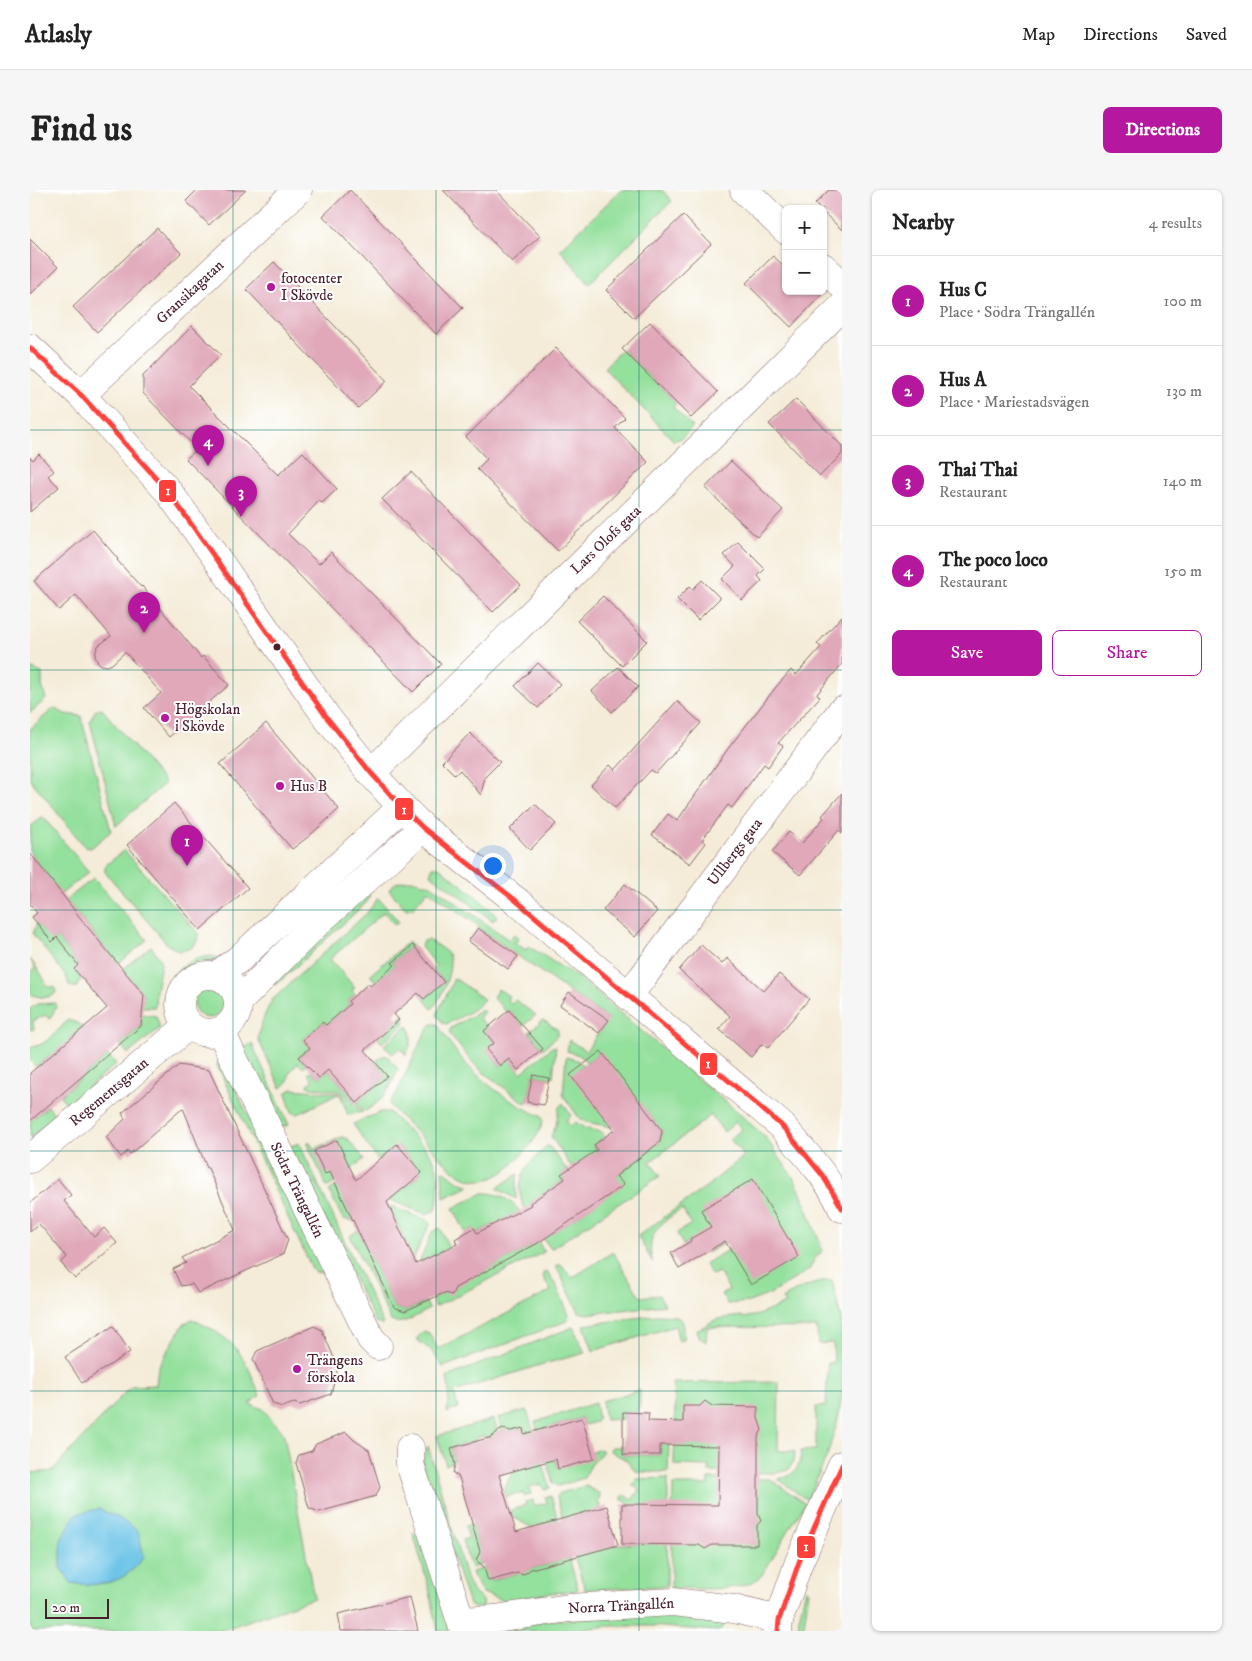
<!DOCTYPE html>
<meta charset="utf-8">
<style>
body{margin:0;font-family:"IM FELL DW Pica",serif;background:#f6f6f6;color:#222}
.controls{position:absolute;right:15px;top:15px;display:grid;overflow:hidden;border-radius:8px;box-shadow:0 1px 4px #0004}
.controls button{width:45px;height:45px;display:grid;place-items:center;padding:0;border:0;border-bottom:1px solid #e0e0e0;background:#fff;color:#222;font:25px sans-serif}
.scale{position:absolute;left:15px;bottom:12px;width:64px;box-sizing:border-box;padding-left:5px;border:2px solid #4a1f2b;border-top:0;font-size:14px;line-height:18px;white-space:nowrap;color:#4a1f2b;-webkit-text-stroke:4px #fff;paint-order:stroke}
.you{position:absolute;left:462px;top:675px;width:18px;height:18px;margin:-12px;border:4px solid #fff;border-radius:50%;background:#1a73e8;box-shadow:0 0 0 8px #1a73e833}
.badge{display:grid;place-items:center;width:32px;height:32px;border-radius:50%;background:#b5179e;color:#fff;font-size:16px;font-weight:700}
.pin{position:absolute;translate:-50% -41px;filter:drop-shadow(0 1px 2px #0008)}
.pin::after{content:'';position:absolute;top:26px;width:18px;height:15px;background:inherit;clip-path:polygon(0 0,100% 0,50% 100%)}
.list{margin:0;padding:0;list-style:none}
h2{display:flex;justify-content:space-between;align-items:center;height:65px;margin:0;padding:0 20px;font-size:21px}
h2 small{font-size:16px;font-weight:400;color:#767676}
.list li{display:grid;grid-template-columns:32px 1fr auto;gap:15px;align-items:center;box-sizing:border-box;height:90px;padding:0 20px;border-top:1px solid #e0e0e0}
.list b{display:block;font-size:19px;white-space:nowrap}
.list p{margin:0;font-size:16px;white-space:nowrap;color:#767676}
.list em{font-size:16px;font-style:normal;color:#767676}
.actions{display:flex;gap:10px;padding:15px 20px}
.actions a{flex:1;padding:11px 0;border:1px solid #b5179e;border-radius:8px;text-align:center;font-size:18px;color:#b5179e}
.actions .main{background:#b5179e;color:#fff}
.map{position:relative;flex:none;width:812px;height:1441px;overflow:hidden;border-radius:8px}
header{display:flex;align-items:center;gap:30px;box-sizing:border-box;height:70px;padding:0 25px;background:#fff;border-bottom:1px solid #e0e0e0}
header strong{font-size:24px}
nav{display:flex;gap:28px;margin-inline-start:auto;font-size:18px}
.intro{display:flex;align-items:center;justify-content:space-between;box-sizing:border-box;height:120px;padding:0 30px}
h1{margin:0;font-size:35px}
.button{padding:12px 22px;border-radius:8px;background:#b5179e;color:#fff;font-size:18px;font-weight:700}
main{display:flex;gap:30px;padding:0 30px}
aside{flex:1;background:#fff;border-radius:8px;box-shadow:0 1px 4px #0004}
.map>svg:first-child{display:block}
.green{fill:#94e09d;stroke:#6f8064}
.water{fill:#69c3e7;stroke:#5a7189}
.building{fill:#e0a8b9}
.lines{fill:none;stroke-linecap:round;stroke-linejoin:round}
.minor-casing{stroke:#866768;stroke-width:29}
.minor{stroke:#fff;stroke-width:28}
.bus-1-casing{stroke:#fff;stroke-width:9}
.bus-1{stroke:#ff403a;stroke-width:5}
.grid{fill:none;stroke:#0f766e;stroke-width:1;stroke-opacity:0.55}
.poi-dot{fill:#b5179e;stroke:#fff;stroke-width:2}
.bus-dot{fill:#4a1f2b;stroke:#fff;stroke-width:2}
.labels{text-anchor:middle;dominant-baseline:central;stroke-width:4;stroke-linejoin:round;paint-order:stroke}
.poi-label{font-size:15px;fill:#4a1f2b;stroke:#fff;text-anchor:start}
.street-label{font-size:15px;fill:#4a1f2b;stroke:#fff}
.line-badge{stroke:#fff;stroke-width:2}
.badge-label{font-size:14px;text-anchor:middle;font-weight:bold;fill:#fff}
</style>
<header>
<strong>Atlasly</strong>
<nav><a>Map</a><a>Directions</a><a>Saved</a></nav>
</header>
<div class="intro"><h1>Find us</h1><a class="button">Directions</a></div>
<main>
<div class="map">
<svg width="812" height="1441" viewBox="0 0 812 1441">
<rect width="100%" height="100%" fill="#fff"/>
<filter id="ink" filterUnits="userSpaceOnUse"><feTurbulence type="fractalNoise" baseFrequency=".02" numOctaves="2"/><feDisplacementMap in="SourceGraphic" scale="10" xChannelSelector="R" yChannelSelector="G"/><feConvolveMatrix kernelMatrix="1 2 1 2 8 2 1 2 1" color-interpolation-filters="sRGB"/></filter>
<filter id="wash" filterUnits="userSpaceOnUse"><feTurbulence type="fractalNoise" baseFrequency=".0096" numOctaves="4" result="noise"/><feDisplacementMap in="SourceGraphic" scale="20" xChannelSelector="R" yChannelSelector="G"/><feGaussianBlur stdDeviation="1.12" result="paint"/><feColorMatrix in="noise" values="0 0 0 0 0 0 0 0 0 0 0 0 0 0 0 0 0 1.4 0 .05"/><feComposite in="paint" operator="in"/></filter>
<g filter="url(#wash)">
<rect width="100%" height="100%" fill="#f4ecd8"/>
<g class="green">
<polygon points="591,0 632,0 642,11 559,94 530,59"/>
<polygon points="592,159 646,213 643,217 663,237 652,248 644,251 574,178"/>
<polygon points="0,478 12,483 12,496 16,509 0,523"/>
<polygon points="24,518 35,524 51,526 81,641 61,658 55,657 0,589 0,539"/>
<polygon points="71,518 135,593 86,636 60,531 65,521"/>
<polygon points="13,627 59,682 31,704 0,663 0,637"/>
<path d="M94 660 168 743C169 755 160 760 149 761L138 755 75 682V676Z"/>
<polygon points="403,677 409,677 448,708 467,726 463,731 400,684"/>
<polygon points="64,688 117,750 88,774 36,710"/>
<path d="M382 690 401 695 479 750 484 744 489 748 485 753 496 760 498 756 549 788 705 920 735 947 765 990 774 1010 793 1061 786 1067 779 1080 740 1104 719 1112 697 1114 691 1104 699 1100 689 1082 682 1085 674 1074 700 1059 696 1052 677 1063 667 1047 653 1055 647 1043 661 1034 652 1019C631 1032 614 1045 623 1073L608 1046 680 994 714 966 700 949 712 939 706 932 694 942 681 925 620 972 630 986 521 1059C511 1045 495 1025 491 1009 488 1000 491 986 496 979 501 970 511 964 517 956H519L537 980 532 984 535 989 500 1013 521 1044 593 995 586 986 630 952 632 941 570 862 557 872 549 865 537 861 539 850 556 861 578 829 448 738 449 736 398 700 383 718 376 719 359 700C363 691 373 691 382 690Z"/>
<polygon points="334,702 340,704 337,712 248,793 239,797"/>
<path d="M348 708 369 732 365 735 354 722 300 769 325 798 322 800 325 804 318 811 320 814 296 835 293 832 273 850 280 858 269 867 276 875 273 878 268 873 259 883C259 891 257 894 251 898L228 849 230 838 236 822 242 810 337 723Z"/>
<polygon points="7,733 22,751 27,747 48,775 52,787 46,798 39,795 37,788 3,744"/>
<path d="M399 750C404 754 414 759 418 764 425 777 411 810 402 819L394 809 414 791 403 779 406 776 391 757 393 751Z"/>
<polygon points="378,752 382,755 362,772 365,775 346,792 340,785"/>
<polygon points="121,756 129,768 131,774 126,800 125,817 112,817 114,805 93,779"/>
<path d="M181 766 194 769C185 772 176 771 167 773 151 778 140 792 138 808 137 816 139 823 137 831 124 799 147 769 181 766Z"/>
<path d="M0 769 10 782 18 797H25L26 803C18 810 8 807 0 804V784L5 778Z"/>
<path d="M424 788 454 809C445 821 430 827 416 834L413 833 407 825C411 812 420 801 424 788Z"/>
<circle cx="179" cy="813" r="15"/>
<polygon points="468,799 479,806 477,810 482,814 485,810 506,825 493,836 479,820 476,822 463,807"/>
<polygon points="26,813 26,817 20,829 15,825 3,831 4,839 0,840 0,819 7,814"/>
<polygon points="452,820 454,822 449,828 458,838 464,853 457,860 470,876 479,869 491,883 522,857 526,857 523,887 519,888 503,885 497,912 495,913 453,882 442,872 419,843 421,838"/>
<polygon points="111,824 126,826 130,838 98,864 90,854 111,836"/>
<polygon points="374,825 374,834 352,853 348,848"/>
<polygon points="38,830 47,833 53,837 39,849 43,855 25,869 21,865 6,877 0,871 0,858 12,854 22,847"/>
<polygon points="513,830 528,840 527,846 513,859 499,842"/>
<path d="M402 834H407C417 849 427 865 440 878 459 897 485 916 511 926L513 930C510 946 497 959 486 971 445 1012 421 980 392 948 382 937 369 927 360 915V912L366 904 395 843Z"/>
<path d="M376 837H379C383 849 381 854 376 865L374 862 375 861H372L370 858 362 864 354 855Z"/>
<polygon points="222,854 259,935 252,937 212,859"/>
<polygon points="78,865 86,874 38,915 30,906"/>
<path d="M352 866H357L368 879C361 898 353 911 335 921L310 901 279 897 278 894 283 891 278 883 281 881 289 888 298 880 327 913 357 886 345 872Z"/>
<polygon points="536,867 547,870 553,875 547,880 582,937 556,932 549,928 533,905"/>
<polygon points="190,869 296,1080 288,1083 283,1081 187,875"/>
<polygon points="262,899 309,903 333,922 318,925 311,906 308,904 268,924 263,923 260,917 256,903"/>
<polygon points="533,913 541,926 536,930 540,936 546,932 554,938 572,942 574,947 564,955 570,965 541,977 521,946 526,935 529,917"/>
<polygon points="18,916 26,926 0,948 0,931"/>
<path d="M351 922H359C372 936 392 952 402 967 411 980 409 1006 406 1020L396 1024 360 1010 392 983 368 955 348 970 323 934Z"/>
<polygon points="312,947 318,949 334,969 303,994 297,997 277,953 279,951 284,959"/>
<polygon points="269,953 353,1134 352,1135 346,1133 258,957"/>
<polygon points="415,981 429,992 440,996 414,1008 412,982"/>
<polygon points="488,984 486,994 486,1009 467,998"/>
<polygon points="312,992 324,1031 313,1029 299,1001"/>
<path d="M453 1003C487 1002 500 1037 514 1062L405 1117 402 1109 502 1056 484 1024 447 1043 444 1038 436 1043 423 1018Z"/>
<polygon points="359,1016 397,1030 400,1034 383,1069"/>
<polygon points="410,1038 419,1058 389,1073 402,1042"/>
<path d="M328 1040 364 1117 375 1121 396 1112 399 1119C389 1124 372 1137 361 1131L320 1046Z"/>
<polygon points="583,1062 610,1107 629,1105 635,1115 557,1124 549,1122 526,1076 531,1074 542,1088"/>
<polygon points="517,1081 526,1095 539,1125 537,1131 413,1177 401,1160 386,1149 394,1141 399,1143 408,1159 521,1101 513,1087 513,1083"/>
<path d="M802 1090 812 1133V1204L808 1229 797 1266 777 1310 748 1289C765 1285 770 1279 771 1261L786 1260V1217L796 1216 798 1173H804L803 1153 788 1154 787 1138 677 1137 676 1152 670 1148 667 1140 687 1129 712 1126 713 1128 728 1125 755 1114 752 1109C767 1098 783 1093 802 1090Z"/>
<path d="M626 1125C648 1126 654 1123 653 1149L649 1151 645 1136 563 1161 554 1135Z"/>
<path d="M162 1129C205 1149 214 1163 230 1206L219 1214 233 1219 254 1245 284 1408 189 1441H0V1283L22 1281 101 1196 126 1195 128 1177 153 1135Z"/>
<polygon points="543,1137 555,1163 510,1175 424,1202 428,1218 417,1223 419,1199 417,1187"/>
<polygon points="749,1192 748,1261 765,1261 764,1271 758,1280 746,1283 679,1282 679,1276 644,1275 645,1211 642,1193"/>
<polygon points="610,1200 610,1217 607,1218 607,1223 593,1229 575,1230 572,1211"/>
<polygon points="565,1213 568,1229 566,1232 554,1235 552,1228 517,1238 528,1279 562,1262 570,1259 573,1261 561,1275 554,1288 528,1296 523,1293 505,1232"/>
<path d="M497 1220 520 1298 514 1300 511 1294 499 1297 501 1304 494 1306 493 1303 489 1305 488 1303 475 1307C474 1298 478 1286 487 1280 491 1278 498 1277 503 1275L493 1238 474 1243 472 1241 468 1228Z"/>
<polygon points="464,1229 468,1243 467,1245 458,1248 454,1246 446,1248 444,1252 421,1258 424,1270 416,1275 407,1246"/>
<polygon points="630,1249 639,1250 638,1282 607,1282 596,1270 580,1261 581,1257 593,1257 593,1265 630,1265"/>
<polygon points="398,1256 436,1388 442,1401 451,1409 454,1417 445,1418 439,1415 392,1273"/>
<polygon points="638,1288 637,1396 555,1400 540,1352 553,1364 591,1354 629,1354 599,1315 596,1311 592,1310 592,1307 594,1305 602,1310 609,1300 602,1294 607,1289"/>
<path d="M678 1289H740L775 1313 732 1385C715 1404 665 1398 641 1398L643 1295H678Z"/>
<polygon points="556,1296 570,1304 568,1314 571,1315 570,1318 538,1347 527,1307 530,1303"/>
<polygon points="521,1306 529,1335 502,1338 485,1328 483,1328 480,1320 492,1317 492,1316 496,1315 495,1312 503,1310 504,1316 517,1313 515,1307"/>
<polygon points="442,1334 454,1374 441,1378 432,1350 439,1348 435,1336"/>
<polygon points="531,1339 548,1399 545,1401 519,1403 475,1411 453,1403 445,1390 442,1382 455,1378 459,1391 530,1371"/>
<polygon points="383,1343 391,1346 414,1416 419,1441 408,1441 400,1402"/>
<polygon points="776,1398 779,1401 773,1441 768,1441 769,1428"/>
<polygon points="626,1423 668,1427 695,1433 691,1440 687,1441 621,1436 577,1436 535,1441 473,1441 513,1431"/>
</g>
<path class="water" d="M69 1319 91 1329 108 1341 114 1367C94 1394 72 1397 41 1393L31 1377V1350L46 1324Z"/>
<g id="blocks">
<g class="building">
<polygon points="167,0 216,0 179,35 156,11"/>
<polygon points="320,0 433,118 406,144 293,26"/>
<polygon points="413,0 466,0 510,46 482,72"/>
<polygon points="799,0 812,0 812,40 793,22 793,19 790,19 785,14"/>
<polygon points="653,25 681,54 604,128 576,100"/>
<polygon points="127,38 151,63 67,142 43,117"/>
<polygon points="0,49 28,77 0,105"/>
<polygon points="743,66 756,78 756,101 795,101 761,137 716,93"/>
<polygon points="244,72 357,191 328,218 216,99"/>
<polygon points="620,132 688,202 661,228 592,159"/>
<polygon points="162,136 191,165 159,196 248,285 273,262 307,299 292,313 289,311 258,344 289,374 301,362 411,474 383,502 156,269 167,259 113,203 113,186"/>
<polygon points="526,158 595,228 585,238 618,272 528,361 447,279 457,269 436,247"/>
<polygon points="766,209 812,256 812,264 790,286 739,234"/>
<polygon points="9,264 24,281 18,286 29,297 0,322 0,267 3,270"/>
<polygon points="701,271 753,320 727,347 675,298"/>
<polygon points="381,282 491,395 463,422 352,309"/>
<polygon points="63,340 88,369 87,370 111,397 112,396 171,468 173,466 199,495 139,547 114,518 131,503 95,462 82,474 77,476 71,475 67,471 65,466 66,461 68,456 81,446 46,405 29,420 4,391"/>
<polygon points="708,352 735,379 728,386 732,391 712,410 692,389 705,376 694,365"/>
<polygon points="672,390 690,408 668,430 647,409 660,396 663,399"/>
<polygon points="573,406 617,451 592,476 547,431"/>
<polygon points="812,426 812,474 787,504 790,507 748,553 753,556 738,577 734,574 702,618 698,615 672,650 676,653 660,674 622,645 638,624 647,631 697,560 746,497 761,480 766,485 791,457 787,454"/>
<polygon points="508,473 530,494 508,518 485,496"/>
<polygon points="588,477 608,497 582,522 562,501"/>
<polygon points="647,511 671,533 626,583 621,580 585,618 561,595 580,575 585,580"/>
<polygon points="236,533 309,619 278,647 262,659 190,574"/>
<polygon points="440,543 470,572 455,587 451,605 430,580 425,585 412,572"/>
<polygon points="812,603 812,643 809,640 770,685 742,662 759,642 772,653 794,628 792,626"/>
<polygon points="144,613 218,698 170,740 97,655"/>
<polygon points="505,614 526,634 500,660 480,639"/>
<polygon points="0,663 55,734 114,805 111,836 0,931 0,883 77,818 44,779 48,775 27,747 22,752 2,727 7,723 0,714"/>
<polygon points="595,694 627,721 605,747 573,720"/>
<polygon points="448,738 488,766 478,779 438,751"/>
<polygon points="383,755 414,792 394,809 388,803 364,824 369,830 335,860 357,886 327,913 298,880 289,888 276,875 269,867 280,858 273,850 293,832 296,835 320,814 318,811 338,794 340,796 365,775 362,773"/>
<polygon points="671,755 692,774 697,768 734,801 749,784 779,809 738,858 732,854 721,867 689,839 700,826 649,780"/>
<polygon points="539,802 579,830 569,843 530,815"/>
<polygon points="479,820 513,859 488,880 479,869 470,876 456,859 464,853 454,841"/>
<polygon points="571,861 632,941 630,952 586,986 594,995 508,1053 425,1098 422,1105 414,1103 375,1121 364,1117 300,982 295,984 284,961 307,950 326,990 367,954 392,983 357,1012 386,1074 427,1054 425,1049 444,1038 447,1043 501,1015 500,1013 535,989 531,984 567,960 564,955 584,940 540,885"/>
<polygon points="149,875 179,880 258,1050 253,1064 168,1103 162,1094 151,1096 143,1079 156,1073 152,1068 205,1040 178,978 177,978 153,918 100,964 98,961 91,967 76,947 95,929 92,923"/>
<polygon points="503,885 519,888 514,915 497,912"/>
<polygon points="28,989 41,1005 34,1011 64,1047 74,1038 87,1053 45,1089 31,1073 37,1067 9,1034 0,1042 0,1013"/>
<polygon points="723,989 769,1067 721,1095 695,1051 649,1079 641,1063 661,1051 660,1049 681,1037 671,1020"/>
<polygon points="83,1136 100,1162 52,1193 35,1167"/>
<polygon points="284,1136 292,1140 308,1177 301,1204 270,1215 264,1213 252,1217 243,1214 223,1169 227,1161"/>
<polygon points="675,1211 682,1216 728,1217 728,1228 732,1240 728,1247 728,1324 731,1331 727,1335 727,1355 682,1355 675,1359 669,1355 592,1354 592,1314 688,1315 689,1256 630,1255 630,1265 593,1265 593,1222 619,1223 618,1231 653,1232 653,1216 670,1216"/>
<polygon points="552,1228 564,1269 528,1279 526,1269 469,1285 486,1342 577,1316 588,1355 501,1379 493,1385 488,1383 458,1391 454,1377 446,1370 450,1362 429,1287 423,1283 425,1275 421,1258 462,1247 467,1242 473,1239 481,1241 493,1238 494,1244"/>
<polygon points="316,1242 324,1250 339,1260 350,1297 346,1306 289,1322 279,1318 266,1273 269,1265 282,1261 286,1254"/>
<polygon points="380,1407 388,1441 311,1441 308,1424"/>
</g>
</g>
</g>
<g filter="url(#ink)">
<use href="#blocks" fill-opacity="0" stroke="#866768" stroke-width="1"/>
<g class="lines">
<g class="minor-casing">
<g id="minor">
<polyline points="714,0 756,40"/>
<polyline points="793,77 812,95"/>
<path d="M0 158 51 205 138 301 192 376 298 529 341 583 372 617 393 638 489 713 752 936C772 960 800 989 812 1018"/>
<polyline points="51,205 268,0"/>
<polyline points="341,583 812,117"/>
<circle cx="179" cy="814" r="29"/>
<polyline points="187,785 209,769 372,617"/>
<polyline points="598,805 612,788 812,520"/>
<polyline points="209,811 287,733 393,638"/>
<polyline points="191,841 200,861 341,1149 348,1156"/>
<polyline points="0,969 159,835"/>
<polyline points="380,1258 380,1274 434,1441"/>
<polyline points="432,1431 465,1429 539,1418 643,1412 704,1419 749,1430"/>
<polyline points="748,1441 749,1430 769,1372 812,1275"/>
</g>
</g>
<use href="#minor" class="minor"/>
<g class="bus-1-casing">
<g id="bus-1">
<polyline points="0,158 51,205 138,301 298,529 341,583 372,617 393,638 489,713 752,936 793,986 812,1018"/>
<polyline points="748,1441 749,1430 769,1372 812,1275"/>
</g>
</g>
<use href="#bus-1" class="bus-1"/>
</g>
</g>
<path class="grid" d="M203 0V1441M406 0V1441M609 0V1441M0 240H812M0 480H812M0 720H812M0 961H812M0 1201H812"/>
<g class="poi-dot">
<circle cx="241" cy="97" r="5"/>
<circle cx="135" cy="528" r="5"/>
<circle cx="250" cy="596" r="5"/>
<circle cx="267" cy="1179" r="5"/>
</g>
<circle class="bus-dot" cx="247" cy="457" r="4.5"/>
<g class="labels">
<g class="poi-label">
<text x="251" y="88">fotocenter<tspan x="251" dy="17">I Skövde</tspan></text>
<text x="145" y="519">Högskolan<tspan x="145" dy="17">i Skövde</tspan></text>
<text x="260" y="596">Hus B</text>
<text x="277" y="1170">Trängens<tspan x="277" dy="17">förskola</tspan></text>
</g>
<g class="street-label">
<text transform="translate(160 102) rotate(-43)">Gransikagatan</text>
<text transform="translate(576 350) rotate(-44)">Lars Olofs gata</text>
<text transform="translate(705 662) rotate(-53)">Ullbergs gata</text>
<text transform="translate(79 902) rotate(-40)">Regementsgatan</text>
<text transform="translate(267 1000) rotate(64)">Södra Trängallén</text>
<text transform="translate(591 1416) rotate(-3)">Norra Trängallén</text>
</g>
</g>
<g class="line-badge">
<rect x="128" y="289" width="19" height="24" rx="5" fill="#ff403a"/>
<rect x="364" y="607" width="20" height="24" rx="5" fill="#ff403a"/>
<rect x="669" y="862" width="19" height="24" rx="5" fill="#ff403a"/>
<rect x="766" y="1345" width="20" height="24" rx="5" fill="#ff403a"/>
</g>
<g class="badge-label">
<text x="138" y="305">1</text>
<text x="374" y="624">1</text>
<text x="678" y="878">1</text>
<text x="776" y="1361">1</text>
</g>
</svg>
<div class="controls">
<button>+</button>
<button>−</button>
</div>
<div class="scale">20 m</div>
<div class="you"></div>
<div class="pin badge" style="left:157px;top:676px">1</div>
<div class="pin badge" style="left:114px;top:443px">2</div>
<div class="pin badge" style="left:211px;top:327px">3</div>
<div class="pin badge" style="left:178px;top:276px">4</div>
</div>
<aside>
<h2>Nearby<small>4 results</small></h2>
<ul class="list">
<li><span class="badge">1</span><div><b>Hus C</b><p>Place · Södra Trängallén</p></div><em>100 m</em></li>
<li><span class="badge">2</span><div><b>Hus A</b><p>Place · Mariestadsvägen</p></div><em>130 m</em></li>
<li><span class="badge">3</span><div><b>Thai Thai</b><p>Restaurant</p></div><em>140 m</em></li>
<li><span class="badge">4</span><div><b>The poco loco</b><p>Restaurant</p></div><em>150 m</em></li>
</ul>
<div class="actions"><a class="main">Save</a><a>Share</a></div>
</aside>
</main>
